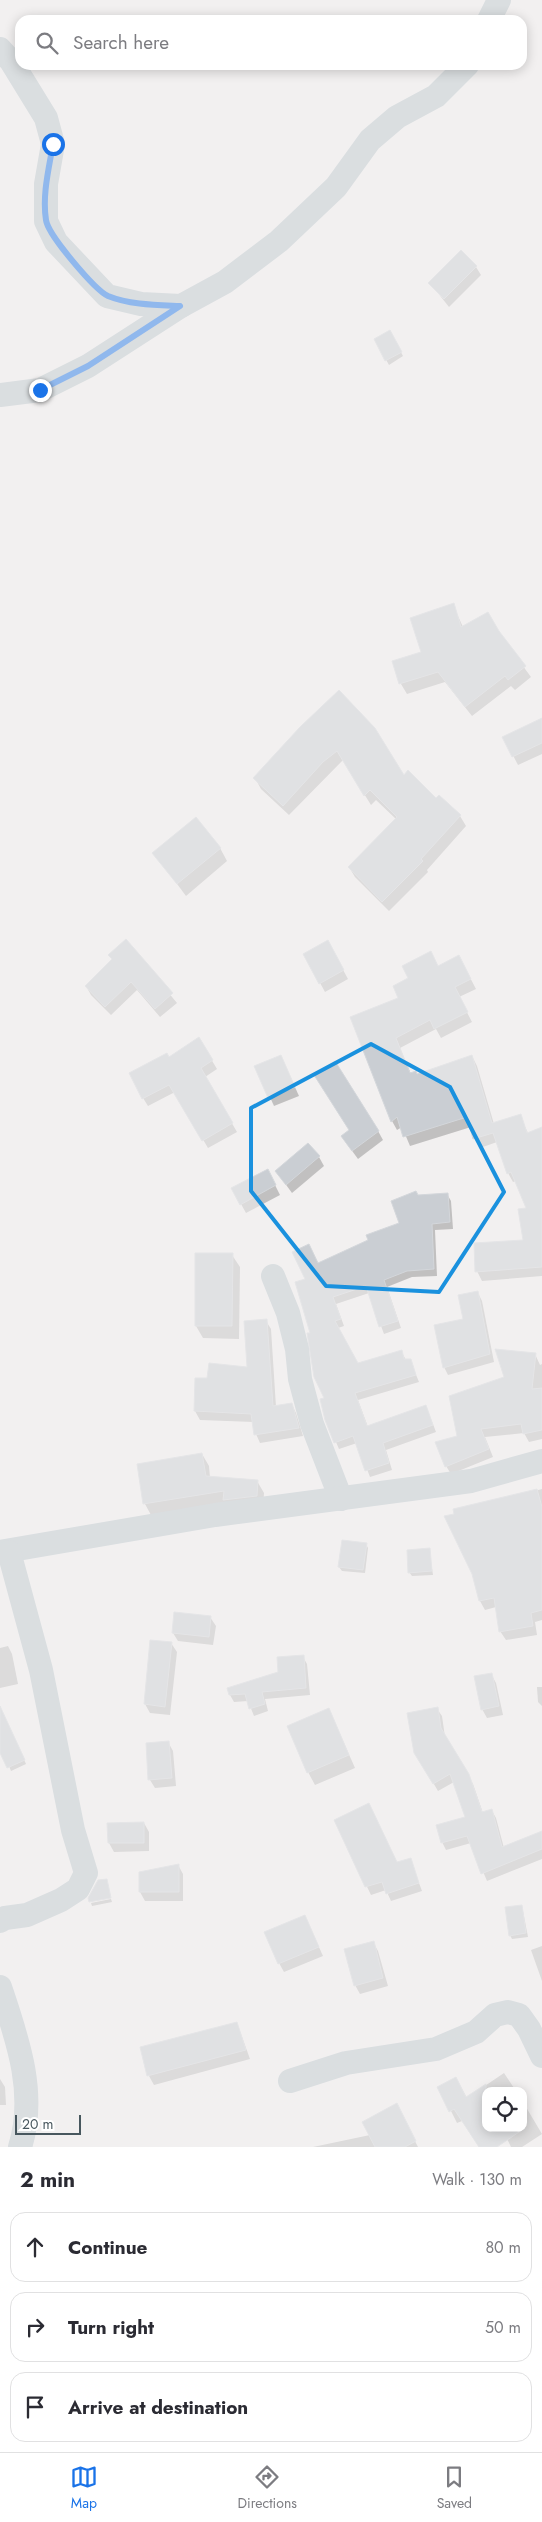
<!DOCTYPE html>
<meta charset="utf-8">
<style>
body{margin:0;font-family:Jost,sans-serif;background:#f7f7f7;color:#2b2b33}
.controls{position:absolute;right:15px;bottom:15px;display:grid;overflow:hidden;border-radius:10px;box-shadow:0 2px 12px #0003}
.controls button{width:45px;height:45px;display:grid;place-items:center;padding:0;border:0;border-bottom:1px solid #e1e1e2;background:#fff;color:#2b2b33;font:25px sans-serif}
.scale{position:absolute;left:15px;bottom:12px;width:66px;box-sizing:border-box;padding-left:5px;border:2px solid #48575e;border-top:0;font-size:14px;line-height:18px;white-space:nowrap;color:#48575e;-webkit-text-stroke:4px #fff;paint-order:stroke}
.stop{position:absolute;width:15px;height:15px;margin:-11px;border:4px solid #1a73e8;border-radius:50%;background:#fff}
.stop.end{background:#1a73e8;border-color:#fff;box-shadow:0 1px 5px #0008}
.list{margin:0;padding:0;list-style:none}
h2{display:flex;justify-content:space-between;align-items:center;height:65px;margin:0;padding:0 20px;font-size:21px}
h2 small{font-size:16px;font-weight:400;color:#7c7c81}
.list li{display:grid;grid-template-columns:32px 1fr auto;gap:15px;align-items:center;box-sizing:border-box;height:70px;margin:0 10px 10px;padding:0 10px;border:1px solid #e1e1e2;border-radius:15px}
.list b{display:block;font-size:19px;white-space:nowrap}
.list em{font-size:16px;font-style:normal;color:#7c7c81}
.icon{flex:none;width:28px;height:28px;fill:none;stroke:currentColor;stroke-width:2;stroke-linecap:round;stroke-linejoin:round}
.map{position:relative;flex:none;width:542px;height:2147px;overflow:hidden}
.search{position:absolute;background:#fff;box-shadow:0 2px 12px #0003;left:15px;right:15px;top:15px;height:55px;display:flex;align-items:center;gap:12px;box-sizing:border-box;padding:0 18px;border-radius:15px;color:#7c7c81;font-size:19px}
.sheet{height:305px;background:#fff}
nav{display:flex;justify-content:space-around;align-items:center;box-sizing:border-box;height:70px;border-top:1px solid #e1e1e2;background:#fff;font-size:14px;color:#7c7c81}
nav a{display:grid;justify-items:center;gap:2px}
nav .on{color:#1a73e8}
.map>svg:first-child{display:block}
.shadow{fill:#0003}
.building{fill:#caced3;stroke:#d4d7db}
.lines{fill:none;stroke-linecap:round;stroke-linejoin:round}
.minor{stroke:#bcc7cd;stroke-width:24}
.route{stroke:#1a73e8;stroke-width:6}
.marked{fill:none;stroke:#1a91de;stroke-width:4;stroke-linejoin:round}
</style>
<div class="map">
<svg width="542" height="2147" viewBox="0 0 542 2147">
<rect width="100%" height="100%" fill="#f2f0f0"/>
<g class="shadow">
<polygon points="476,267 481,275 449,307 430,283"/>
<polygon points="390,332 403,356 389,365 375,340"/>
<polygon points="453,605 463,627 498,632 531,677 515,690 511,686 472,716 445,682 407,694 401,684 394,662 423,653"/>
<polygon points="542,720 542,754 518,765 504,738"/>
<polygon points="301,727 404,777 460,816 466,826 427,870 428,872 389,911 355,877 349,867 397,820 376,800 371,805 343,760 289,815 261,789 255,778"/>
<polygon points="220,848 227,861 186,896 154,853"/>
<polygon points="126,941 177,1003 160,1017 137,990 111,1015 91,995 86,986 112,960 109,955"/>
<polygon points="328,942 348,979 325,992 305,955"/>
<polygon points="464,966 476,989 459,997 472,1022 441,1038 436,1029 400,1048 411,1074 417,1075 472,1056 477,1066 494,1124 520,1116 528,1133 542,1128 542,1276 482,1281 477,1271 524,1241 528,1209 516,1181 513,1182 508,1173 497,1142 480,1148 471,1127 410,1146 402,1127 397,1130 392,1121 352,1018 400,998 438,967"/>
<polygon points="199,1039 217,1069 205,1077 237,1132 208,1148 175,1092 148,1106 143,1098 169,1059"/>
<polygon points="281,1056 299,1096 274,1106 256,1066"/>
<polygon points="350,1131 378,1131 383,1140 358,1159 342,1137"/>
<polygon points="319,1157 324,1166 292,1193 276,1171"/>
<polygon points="272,1179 280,1195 246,1213 241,1204"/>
<polygon points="447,1194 451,1201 453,1229 435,1230 437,1276 412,1277 387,1287 401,1328 384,1334 369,1293 336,1304 344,1326 338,1328 357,1364 401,1351 406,1360 410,1360 419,1382 358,1400 368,1427 426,1406 436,1432 386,1450 392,1470 370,1477 357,1443 339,1449 326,1419 326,1399 311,1334 307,1280 318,1264 370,1241 401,1223 418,1197"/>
<polygon points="232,1255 240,1267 239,1339 203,1338 196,1326"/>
<polygon points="478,1293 482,1301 494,1362 448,1375 444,1367"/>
<polygon points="266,1321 271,1329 276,1407 292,1405 296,1413 303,1436 260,1443 256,1434 254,1422 200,1420 195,1411 196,1379 209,1379 248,1368"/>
<polygon points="535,1354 540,1365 542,1364 542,1439 529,1442 524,1433 485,1437 493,1457 451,1474 446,1466 458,1437 505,1377"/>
<polygon points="202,1454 209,1466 210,1478 257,1481 264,1493 263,1507 151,1515 145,1504"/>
<polygon points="542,1489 542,1620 535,1622 537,1635 506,1640 500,1631 496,1607 485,1610 480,1601 474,1573 484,1505"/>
<polygon points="366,1544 368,1548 365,1573 342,1571 339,1567"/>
<polygon points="429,1549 433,1575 412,1576 409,1572"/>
<polygon points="210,1617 216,1626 213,1645 178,1641 173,1633"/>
<polygon points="171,1643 177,1652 170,1715 150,1713 145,1704"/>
<polygon points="8,1646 12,1654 18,1684 0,1688 0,1648"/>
<polygon points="303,1657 307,1664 310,1695 265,1699 268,1711 254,1716 248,1701 234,1702 230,1695 279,1673"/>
<polygon points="491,1674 496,1683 503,1715 487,1718 482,1709"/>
<polygon points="537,1687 542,1687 542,1706 538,1702"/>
<polygon points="329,1709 355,1768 315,1785 308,1772"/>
<polygon points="437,1709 442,1716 445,1737 473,1784 483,1813 492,1811 496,1818 504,1848 542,1832 542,1859 487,1881 471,1843 446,1850 442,1842 466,1818 454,1782 438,1791 415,1752"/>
<polygon points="0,1734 13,1735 26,1764 11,1771 0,1743"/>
<polygon points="168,1742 173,1751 176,1786 155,1788 150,1780"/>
<polygon points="335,1821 397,1863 410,1859 422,1891 391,1901 386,1890 371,1895"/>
<polygon points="144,1823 149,1832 149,1851 114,1852 109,1843 109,1824"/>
<polygon points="178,1865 183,1874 183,1901 145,1901 140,1892"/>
<polygon points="111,1899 112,1902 92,1906 91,1903"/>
<polygon points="522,1906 528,1937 512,1939 510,1935"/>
<polygon points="305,1916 323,1956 284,1972 279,1963"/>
<polygon points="373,1942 378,1951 388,1986 360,1994 355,1985"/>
<polygon points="542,1946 542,1981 531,1950"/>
<polygon points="237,2023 250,2059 154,2085 149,2076 142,2048"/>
<polygon points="504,2073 516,2091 486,2091 486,2128 495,2147 479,2147 462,2121 457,2123 439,2087 456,2078 467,2098"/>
<polygon points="0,2079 5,2087 6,2105 0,2105"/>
<polygon points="523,2102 542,2134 522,2147 511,2147 502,2128 523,2128"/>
<polygon points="401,2114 418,2147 313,2147 370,2135"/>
</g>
<g class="building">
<polygon points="461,250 477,266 444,299 428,283"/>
<polygon points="390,330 402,352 385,361 374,339"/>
<polygon points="454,603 461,627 488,612 499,631 526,666 508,680 505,676 465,707 438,672 399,684 392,661 421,652 410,618"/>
<polygon points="339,690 375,728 404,775 408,770 436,798 439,795 461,815 421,859 423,861 382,902 348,867 397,817 370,790 364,796 337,751 323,762 283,806 253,778 300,727"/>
<polygon points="542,718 542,743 512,757 502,737"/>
<polygon points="196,817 221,848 177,884 152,853"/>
<polygon points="126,939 173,993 155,1009 131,982 105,1007 85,986 112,959 108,955"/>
<polygon points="328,940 344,970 319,984 303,954"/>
<polygon points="431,951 438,966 459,955 471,979 455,987 468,1012 434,1029 430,1020 396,1038 410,1073 416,1071 417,1074 472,1055 492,1123 521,1114 527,1133 542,1127 542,1267 475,1272 474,1243 523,1240 518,1209 526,1208 511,1172 507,1174 493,1133 473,1139 467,1117 403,1137 397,1117 391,1122 350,1017 398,998 393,986 408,978 402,966"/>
<polygon points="199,1037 213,1060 201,1068 233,1123 202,1141 169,1085 142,1099 129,1073 167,1053 169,1057"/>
<polygon points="281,1055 295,1087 268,1098 254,1066"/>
<polygon points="335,1061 379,1131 352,1151 341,1136 349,1130 314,1075"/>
<polygon points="308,1143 320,1156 286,1185 275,1171"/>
<polygon points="268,1169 276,1185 240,1205 231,1188"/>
<polygon points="416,1191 418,1195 448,1193 450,1222 432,1224 434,1269 407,1271 384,1280 398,1321 379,1327 366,1286 333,1297 341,1319 335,1321 358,1363 402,1350 404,1359 411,1359 416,1375 355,1393 367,1426 426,1405 433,1425 383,1443 389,1463 365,1471 353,1436 334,1443 325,1420 320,1399 324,1398 314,1377 307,1333 310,1333 295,1282 305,1279 292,1252 309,1244 318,1263 368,1240 366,1235 399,1223 391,1201"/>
<polygon points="195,1253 233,1253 232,1326 195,1326"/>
<polygon points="478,1291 490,1354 443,1368 434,1325 463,1319 458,1295"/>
<polygon points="267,1319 273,1406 292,1403 299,1428 254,1435 251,1414 194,1411 195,1378 207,1378 209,1363 247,1367 244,1321"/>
<polygon points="495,1349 536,1353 532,1389 542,1388 542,1430 523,1434 521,1424 481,1429 489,1449 445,1467 435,1442 457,1436 449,1396 504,1377"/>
<polygon points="202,1453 206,1476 258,1480 257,1496 223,1500 224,1491 143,1504 137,1464"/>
<polygon points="537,1489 542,1507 542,1610 531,1613 533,1626 499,1632 494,1598 479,1601 472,1574 444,1516 454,1514 453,1509"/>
<polygon points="342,1540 367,1543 363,1570 338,1567"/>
<polygon points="430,1548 432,1571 408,1573 407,1550"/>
<polygon points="174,1612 211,1616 209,1637 172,1633"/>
<polygon points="150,1640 172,1642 165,1707 144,1704"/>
<polygon points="304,1655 306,1688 262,1692 265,1704 249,1709 245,1694 229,1695 227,1688 278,1672 277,1657"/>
<polygon points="492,1673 499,1706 481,1710 474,1676"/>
<polygon points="0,1706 25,1760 7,1768 0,1753"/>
<polygon points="438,1707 441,1728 469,1774 482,1812 492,1809 502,1847 542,1831 542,1849 481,1874 467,1836 441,1843 436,1825 465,1817 450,1774 433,1784 414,1753 407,1713"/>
<polygon points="329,1708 349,1755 307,1773 287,1726"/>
<polygon points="169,1741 172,1778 148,1780 146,1743"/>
<polygon points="369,1803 397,1862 411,1858 419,1883 386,1894 382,1882 365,1887 334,1820"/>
<polygon points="144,1822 144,1843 108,1843 107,1823"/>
<polygon points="179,1864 179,1892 139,1892 139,1872"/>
<polygon points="107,1879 111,1898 89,1902 88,1898 98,1880"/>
<polygon points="522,1905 526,1933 509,1936 505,1907"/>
<polygon points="305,1915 319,1947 278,1964 264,1932"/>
<polygon points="374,1941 383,1978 354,1986 344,1949"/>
<polygon points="237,2022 246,2050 147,2076 140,2047"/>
<polygon points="456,2077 466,2097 486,2084 486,2128 525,2128 497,2147 479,2147 454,2109 449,2112 437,2087"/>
<polygon points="397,2103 416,2141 405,2147 375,2147 362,2122"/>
</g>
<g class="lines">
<g class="minor">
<polyline points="489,20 499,0"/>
<polyline points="0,49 11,61 46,118 53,144 46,184 46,221 56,242 107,296 141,304 181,306"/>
<polyline points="0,395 40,390 88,366 181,306 225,282 279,241 336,187 370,140 397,117 436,96 467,65"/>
<polyline points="273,1276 288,1313 297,1349 300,1379 312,1424 341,1499"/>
<polyline points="0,1552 215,1515 471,1481 542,1461"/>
<polyline points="0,1921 5,1918 27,1915 61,1900 78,1889 86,1873 73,1830 41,1670 9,1552"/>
<path d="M0 1987C17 2038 37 2093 20 2147"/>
<polyline points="290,2081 346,2063 436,2049 476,2032 495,2015 508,2012 519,2015 529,2029 542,2056"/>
</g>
</g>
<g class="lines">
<path class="route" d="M40 390 88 366 180 306C157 305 130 305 108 296 95 290 48 235 46 220 42 195 49 168 53 144"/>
</g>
<path d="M0 0H542V2147H0ZM371 1044 450 1087 504 1192 439 1292 326 1286 251 1191V1108Z" fill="#f2f0f0" fill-opacity=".55" fill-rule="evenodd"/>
<path class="marked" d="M371 1044 450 1087 504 1192 439 1292 326 1286 251 1191V1108Z"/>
</svg>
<div class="controls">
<button><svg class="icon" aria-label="locate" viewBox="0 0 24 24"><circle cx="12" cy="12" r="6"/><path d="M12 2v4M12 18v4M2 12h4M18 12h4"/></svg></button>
</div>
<div class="scale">20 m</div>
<div class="stop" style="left:53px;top:144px"></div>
<div class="stop end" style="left:40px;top:390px"></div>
<div class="search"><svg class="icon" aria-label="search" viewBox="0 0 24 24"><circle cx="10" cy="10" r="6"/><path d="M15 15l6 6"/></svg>Search here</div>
</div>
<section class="sheet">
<h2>2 min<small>Walk · 130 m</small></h2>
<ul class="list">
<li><svg class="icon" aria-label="ahead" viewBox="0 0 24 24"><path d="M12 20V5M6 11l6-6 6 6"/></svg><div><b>Continue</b></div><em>80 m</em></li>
<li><svg class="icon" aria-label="right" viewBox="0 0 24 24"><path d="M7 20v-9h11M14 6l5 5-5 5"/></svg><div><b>Turn right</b></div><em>50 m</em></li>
<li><svg class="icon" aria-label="arrive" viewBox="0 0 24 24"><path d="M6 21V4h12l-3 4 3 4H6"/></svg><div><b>Arrive at destination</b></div></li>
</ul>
</section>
<nav>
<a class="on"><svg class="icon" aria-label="map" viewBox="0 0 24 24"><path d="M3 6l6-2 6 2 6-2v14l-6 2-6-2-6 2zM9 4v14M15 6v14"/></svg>Map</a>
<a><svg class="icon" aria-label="directions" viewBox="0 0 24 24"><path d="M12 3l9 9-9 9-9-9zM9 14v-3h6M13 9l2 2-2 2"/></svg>Directions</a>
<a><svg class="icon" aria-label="saved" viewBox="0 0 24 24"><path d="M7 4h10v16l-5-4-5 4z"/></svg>Saved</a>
</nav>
